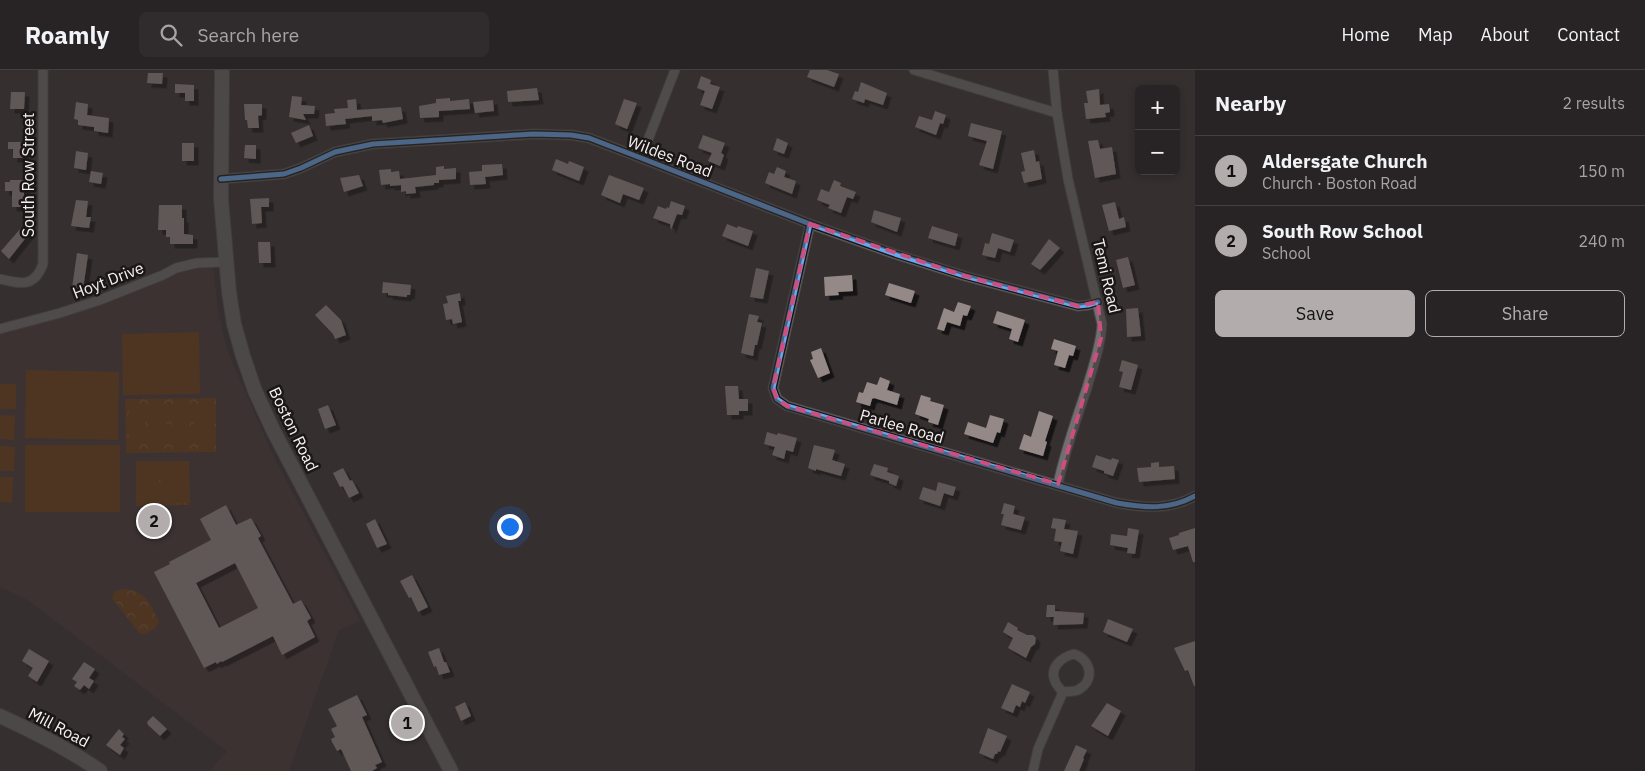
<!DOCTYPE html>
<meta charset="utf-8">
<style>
body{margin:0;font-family:"IBM Plex Sans",sans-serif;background:#302b2c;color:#f1f3f6}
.controls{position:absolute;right:15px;top:15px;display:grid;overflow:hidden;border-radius:8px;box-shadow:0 2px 8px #0003}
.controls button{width:45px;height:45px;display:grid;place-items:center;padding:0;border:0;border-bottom:1px solid #444041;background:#282324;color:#f1f3f6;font:25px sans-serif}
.you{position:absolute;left:509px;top:456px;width:18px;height:18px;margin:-12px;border:4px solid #fff;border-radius:50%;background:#1a73e8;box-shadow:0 0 0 8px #1a73e833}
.badge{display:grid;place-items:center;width:32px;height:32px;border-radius:50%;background:#b3acad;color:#111;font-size:16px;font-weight:700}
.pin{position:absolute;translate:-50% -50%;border:2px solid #fff;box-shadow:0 1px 5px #0006}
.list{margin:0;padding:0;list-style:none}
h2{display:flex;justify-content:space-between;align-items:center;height:65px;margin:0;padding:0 20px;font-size:21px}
h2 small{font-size:16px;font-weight:400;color:#a5a4a6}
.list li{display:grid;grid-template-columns:32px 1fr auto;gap:15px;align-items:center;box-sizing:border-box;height:70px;padding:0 20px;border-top:1px solid #444041}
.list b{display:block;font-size:19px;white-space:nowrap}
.list p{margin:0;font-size:16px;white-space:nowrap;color:#a5a4a6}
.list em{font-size:16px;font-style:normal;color:#a5a4a6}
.actions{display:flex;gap:10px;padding:15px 20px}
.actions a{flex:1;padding:11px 0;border:1px solid #b3acad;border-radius:8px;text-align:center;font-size:18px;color:#b3acad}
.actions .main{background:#b3acad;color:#111}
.icon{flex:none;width:28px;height:28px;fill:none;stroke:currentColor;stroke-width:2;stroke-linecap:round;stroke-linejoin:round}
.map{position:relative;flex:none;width:1195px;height:701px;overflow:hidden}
header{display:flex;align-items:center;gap:30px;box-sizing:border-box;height:70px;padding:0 25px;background:#282324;border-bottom:1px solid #444041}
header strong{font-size:24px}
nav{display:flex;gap:28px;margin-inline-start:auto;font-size:18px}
.search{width:350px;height:45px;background:#302b2c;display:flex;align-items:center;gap:12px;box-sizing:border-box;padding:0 18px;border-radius:8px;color:#a5a4a6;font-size:19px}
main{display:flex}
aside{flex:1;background:#282324}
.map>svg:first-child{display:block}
.built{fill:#453637}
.park{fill:url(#park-crowns)}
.pitch{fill:#6b3d11}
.building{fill:#948987;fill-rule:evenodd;filter:url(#shadow)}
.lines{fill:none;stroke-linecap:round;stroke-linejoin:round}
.minor-casing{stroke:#4f4b4c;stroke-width:11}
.secondary-casing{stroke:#4f4b4c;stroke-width:16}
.minor{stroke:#706e6e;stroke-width:9}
.secondary{stroke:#6b6667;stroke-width:14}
.cycleway-casing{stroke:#1b1717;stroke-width:8}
.cycleway{stroke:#66a8f1;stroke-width:5}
.marked{fill:none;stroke:#cf4e80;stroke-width:4;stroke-dasharray:10 6;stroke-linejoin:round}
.labels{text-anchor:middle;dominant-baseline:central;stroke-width:5;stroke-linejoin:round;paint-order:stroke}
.street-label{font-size:16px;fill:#f7f0f0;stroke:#1b1717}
</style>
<header>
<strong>Roamly</strong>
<div class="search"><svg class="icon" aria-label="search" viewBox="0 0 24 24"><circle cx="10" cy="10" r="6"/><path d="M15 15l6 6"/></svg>Search here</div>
<nav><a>Home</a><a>Map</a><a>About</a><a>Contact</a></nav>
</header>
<main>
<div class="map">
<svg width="1195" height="701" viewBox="0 0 1195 701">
<defs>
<pattern id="park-crowns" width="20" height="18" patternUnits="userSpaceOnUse" patternTransform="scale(1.25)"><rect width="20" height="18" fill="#6b3d11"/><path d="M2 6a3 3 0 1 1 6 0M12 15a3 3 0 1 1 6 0" fill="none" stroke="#815934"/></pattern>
<filter id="shadow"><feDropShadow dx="4.5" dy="4.5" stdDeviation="0" flood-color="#0009"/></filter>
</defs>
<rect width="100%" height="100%" fill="#352f30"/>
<polygon class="built" points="188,198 213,198 218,240 227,280 273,385 360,551 339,560 289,701 210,701 227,681 26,529 0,517 0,264 105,233"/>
<g class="park">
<polygon points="216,328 216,382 126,383 125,329"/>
<polygon points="136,391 189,391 190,435 136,436"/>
<path d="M121 519C145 520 150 532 159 552L155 558 145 564 139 563 112 528 114 522Z"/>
</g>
<g class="pitch">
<polygon points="199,262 200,324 123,325 122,264"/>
<polygon points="26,300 119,302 118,370 25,368"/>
<rect x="0" y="314" width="16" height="25"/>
<polygon points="210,337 210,372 194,372 194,338"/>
<polygon points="145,338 145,373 129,373 129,339"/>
<polygon points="150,338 166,338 167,373 151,373"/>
<polygon points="172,338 188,338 188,372 172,373"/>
<polygon points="0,345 15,346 14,370 0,369"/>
<rect x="25" y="375" width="95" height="67"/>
<polygon points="0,376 15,377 14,401 0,401"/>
<polygon points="159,393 159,433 137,433 136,394"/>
<polygon points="163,393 185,393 186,433 164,433"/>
<polygon points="0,407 13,407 12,433 0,432"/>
</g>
<g class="building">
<polygon points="810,0 827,0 839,4 834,17 807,7"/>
<polygon points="148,3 163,3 162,14 147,13"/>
<polygon points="701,6 711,10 710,14 720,17 712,39 700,35 705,21 697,18"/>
<polygon points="861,12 887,23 883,35 865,29 864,33 852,29 855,21 858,22"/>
<polygon points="175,14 194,15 194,31 185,31 185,23 175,23"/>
<polygon points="537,18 539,30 508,32 507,21"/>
<polygon points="1099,19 1100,35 1109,34 1110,42 1105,43 1106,47 1086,49 1084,33 1088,33 1086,21"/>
<polygon points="11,22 25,22 24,39 10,39"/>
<polygon points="292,26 302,27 301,35 315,36 314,44 303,44 306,50 289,47"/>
<polygon points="450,28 450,31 469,29 470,39 439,41 439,47 420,48 419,36 436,33 436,29"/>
<polygon points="356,29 357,40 401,37 403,49 383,53 382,50 372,51 372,46 345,49 346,54 326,56 325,44 335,43 334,39 348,38 347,30"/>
<polygon points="624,29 637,33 627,59 615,54"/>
<polygon points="493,30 494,41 475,43 473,32"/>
<polygon points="76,32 88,34 87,45 109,48 108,63 94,61 94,57 78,55 78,50 74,49"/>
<polygon points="244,34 262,34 262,45 258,46 259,58 248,58 247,50 245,50"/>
<polygon points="935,41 946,45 943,54 940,53 936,65 915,57 919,46 932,50"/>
<polygon points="971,53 1002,61 993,99 979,95 987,71 968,66"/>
<polygon points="309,55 313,66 296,73 291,63"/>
<polygon points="703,65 725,73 721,83 724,85 720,96 708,91 712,83 698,78"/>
<polygon points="777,68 788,73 784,84 773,80"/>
<polygon points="1098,70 1100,79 1112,77 1116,104 1095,108 1088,71"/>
<polygon points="8,72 25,72 24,88 13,88 13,79 8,79"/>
<rect x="182" y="73" width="12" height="18"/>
<polygon points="245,75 256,75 256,89 244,88"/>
<polygon points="1034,80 1036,92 1039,91 1042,109 1024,113 1021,102 1025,101 1021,83"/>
<polygon points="76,81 88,83 86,100 74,98"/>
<polygon points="556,89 568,94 569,91 584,97 579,111 552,100"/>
<polygon points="502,94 503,105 485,107 486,114 470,115 469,102 482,101 482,95"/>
<polygon points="444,96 444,99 456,98 456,109 439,110 439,113 434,113 434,115 415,117 416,123 406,124 406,121 401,122 401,115 390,116 390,114 381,115 379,100 391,99 391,102 399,101 400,109 436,105 436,97"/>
<polygon points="777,97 786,101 784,107 796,111 792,124 765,113 769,102 774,104"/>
<polygon points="91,101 103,103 101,114 89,112"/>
<polygon points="359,105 363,116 344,122 340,108"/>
<polygon points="609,105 644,118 639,130 623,124 620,133 601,125"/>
<polygon points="10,110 26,110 26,120 24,120 24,137 12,137 12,121 5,121 5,112 10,112"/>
<polygon points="834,110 841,113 840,116 856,122 853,129 847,127 841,143 828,138 830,135 817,130 821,119 829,122"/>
<polygon points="269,128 269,137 261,137 262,153 252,154 250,129"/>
<polygon points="76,130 88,131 86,147 91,147 89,158 71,156"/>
<polygon points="671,131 685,136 682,145 677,144 671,160 670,154 653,148 658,136 666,139 667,137 669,138"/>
<polygon points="1115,132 1119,149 1124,147 1126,157 1109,161 1102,135"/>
<polygon points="159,135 182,135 182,148 184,148 184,164 193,165 193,174 170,174 170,167 166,167 166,160 158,160"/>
<polygon points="874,140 901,148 897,162 871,152"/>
<polygon points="727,154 737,158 738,156 753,161 748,176 722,166"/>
<polygon points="932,156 958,164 955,176 928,168"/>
<polygon points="21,158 28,165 9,189 1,181"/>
<polygon points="992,163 1014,170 1010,182 998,178 995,188 982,185 985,173 989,174"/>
<polygon points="1049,169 1060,178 1040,200 1031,194"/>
<polygon points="258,172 270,172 271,193 259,193"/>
<polygon points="77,183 88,185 83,219 72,218"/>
<polygon points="1128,187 1135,215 1123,218 1116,190"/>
<polygon points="756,198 769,201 763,229 750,227"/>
<polygon points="852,205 853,221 838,222 839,225 825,226 824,207"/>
<polygon points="383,212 411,215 410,225 407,225 407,227 388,225 388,223 382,223"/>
<polygon points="889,213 915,221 911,233 885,225"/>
<polygon points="460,223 461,231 458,231 462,252 453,254 452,249 446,250 443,234 448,233 446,226"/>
<polygon points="958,232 971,236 967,246 963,245 960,256 947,252 944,261 937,259 944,238 954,242"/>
<polygon points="326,235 341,250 346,265 335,269 333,264 315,245"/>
<polygon points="1138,238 1141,266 1127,267 1126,239"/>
<polygon points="997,241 1025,250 1018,272 1009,269 1012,259 993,253"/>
<polygon points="749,244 759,246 757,252 762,253 757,275 755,275 753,286 741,283"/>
<polygon points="1054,269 1076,276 1073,286 1069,285 1065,298 1054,295 1058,281 1051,279"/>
<polygon points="821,278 830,303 818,308 810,290 813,289 811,282"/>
<polygon points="1122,290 1138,295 1131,320 1119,317 1123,302 1119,301"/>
<polygon points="880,307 890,311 887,320 900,324 897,335 874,328 872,329 870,336 856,332 859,322 863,323 867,312 877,315"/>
<polygon points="725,316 738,316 739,329 748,329 748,341 739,341 739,345 727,345"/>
<polygon points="921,325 931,328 930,331 944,335 938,355 928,352 929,349 915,344"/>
<polygon points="328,335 336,355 325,359 318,339"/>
<polygon points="1039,341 1053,346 1045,371 1047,372 1043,386 1019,379 1024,364 1031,367"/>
<polygon points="990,345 1004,349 1000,363 997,362 993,373 964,364 968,352 986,358"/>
<polygon points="767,362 777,365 778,363 797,368 793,382 786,380 784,389 772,385 775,377 764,374"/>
<polygon points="814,375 835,380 832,390 845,394 841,406 816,399 816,401 808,398"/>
<polygon points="1096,385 1111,390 1112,388 1119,390 1113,406 1104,403 1104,401 1092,397"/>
<polygon points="1159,392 1159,397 1174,396 1175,409 1139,412 1137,398 1151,397 1151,393"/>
<polygon points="874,394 888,398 887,402 899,406 896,416 889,413 889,411 870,405"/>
<polygon points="343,398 350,411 352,410 359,423 349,428 343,416 340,417 333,403"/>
<polygon points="938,412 956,417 953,426 944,423 940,436 919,429 923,417 936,421"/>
<polygon points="1004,433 1015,436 1013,444 1025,447 1021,460 1001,455 1004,444 1001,444"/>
<path d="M226 435 236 455 251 448 261 466 258 468 293 534 301 530 311 548 307 551 315 567 282 585 273 566 222 592 221 591 217 594 216 592 204 598 154 502 170 494 169 492 211 470 200 449ZM235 493 258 538 219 558 196 513Z"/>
<polygon points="1053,448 1066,450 1064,459 1078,461 1073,484 1060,481 1062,472 1054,471 1056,459 1051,458"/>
<polygon points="375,449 387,474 377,478 366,454"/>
<polygon points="1128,458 1139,460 1135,484 1127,483 1128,478 1110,475 1111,464 1127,466"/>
<polygon points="1195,458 1195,492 1193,492 1188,476 1173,480 1169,468 1179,465 1179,463"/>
<polygon points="412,505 428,537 418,542 411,527 409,528 400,511"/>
<polygon points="1047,535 1055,535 1055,541 1084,543 1083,554 1053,555 1054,547 1046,547"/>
<polygon points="1108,549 1133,559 1127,572 1103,562"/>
<polygon points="1008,552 1018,558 1017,560 1027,565 1033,565 1036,568 1035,574 1031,577 1026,588 1008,578 1013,568 1003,562"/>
<polygon points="1195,571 1195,616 1194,616 1188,600 1185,601 1174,578"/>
<polygon points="439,578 444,592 446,592 450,602 439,605 436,596 434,597 428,582"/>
<polygon points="29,579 49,591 37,612 28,606 33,598 22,591"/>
<polygon points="84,592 95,599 89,608 94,611 89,619 84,615 80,620 74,616 77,612 72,609"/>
<polygon points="1012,614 1030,622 1025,633 1022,631 1020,637 1016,635 1013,643 1001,638"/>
<polygon points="357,625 367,645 362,647 382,692 375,695 377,698 372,701 351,701 341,679 337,681 332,672 331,669 335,667 331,659 337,656 328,639"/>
<polygon points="465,632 471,646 461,651 455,637"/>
<polygon points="1107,633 1121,641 1108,666 1091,656"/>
<polygon points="153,646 167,659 160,666 148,655 147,652"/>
<polygon points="988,658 1007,666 1000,682 998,681 997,684 995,684 993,689 979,683"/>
<polygon points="119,659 124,664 122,667 125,669 120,675 124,678 120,685 106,675"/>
<polygon points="1076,675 1087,680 1083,688 1084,689 1079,701 1064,701"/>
</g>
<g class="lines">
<g class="minor-casing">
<g id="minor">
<polyline points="914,0 1057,43"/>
<path d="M1053 0 1057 43 1068 109 1102 254C1101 276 1093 296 1087 318 1076 350 1065 381 1058 414"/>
<polyline points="641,88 675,0"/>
<polyline points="221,109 284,104 301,98 335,82 373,74 534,64 571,65 589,68 641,88 810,154 895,184 965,206 1078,236 1088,235 1098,232"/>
<path d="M810 154 773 318 777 329 787 336 1117 433C1145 438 1170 440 1195 426"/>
<path d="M0 209C21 214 34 218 43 194V0"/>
<polyline points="0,259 60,243 100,230 163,205 176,198 197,193 226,192"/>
<path d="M1074 584C1092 590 1095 611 1078 620 1074 622 1068 621 1063 622 1060 619 1056 615 1055 611 1049 597 1062 587 1074 584Z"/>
<polyline points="1033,701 1038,679 1063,622"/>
</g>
</g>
<g class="secondary-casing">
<g id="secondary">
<polyline points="222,0 221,129 229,222 234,254 243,286 255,321 273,360 451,701"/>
<path d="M0 646C35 662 69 679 100 701"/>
</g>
</g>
<use href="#minor" class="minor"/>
<use href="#secondary" class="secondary"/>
<g class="cycleway-casing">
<g id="cycleway">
<polyline points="221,109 284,104 301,98 335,82 373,74 534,64 571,65 589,68 641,88 810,154 895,184 965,206 1078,236 1088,235 1098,232"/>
<path d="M810 154 773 318 777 329 787 336 1117 433C1145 438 1170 440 1195 426"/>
</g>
</g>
<use href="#cycleway" class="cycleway"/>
</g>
<path d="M0 0H1195V701H0ZM810 154 965 206 1078 236 1098 232 1101 268 1058 414 787 336 777 329 773 318Z" fill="#352f30" fill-opacity=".55" fill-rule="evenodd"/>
<path class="marked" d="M810 154 965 206 1078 236 1098 232 1101 268 1058 414 787 336 777 329 773 318Z"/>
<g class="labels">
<g class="street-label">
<text transform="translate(670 86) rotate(21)">Wildes Road</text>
<text transform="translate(28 105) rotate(-90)">South Row Street</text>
<text transform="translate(1107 206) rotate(77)">Temi Road</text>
<text transform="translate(108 210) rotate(-21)">Hoyt Drive</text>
<text transform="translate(902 356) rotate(16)">Parlee Road</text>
<text transform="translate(294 359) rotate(64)">Boston Road</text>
<text transform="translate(59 657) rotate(28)">Mill Road</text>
</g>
</g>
</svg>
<div class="controls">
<button>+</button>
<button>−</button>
</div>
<div class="you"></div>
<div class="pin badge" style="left:407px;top:653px">1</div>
<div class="pin badge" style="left:154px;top:451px">2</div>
</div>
<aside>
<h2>Nearby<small>2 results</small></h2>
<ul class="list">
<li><span class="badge">1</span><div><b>Aldersgate Church</b><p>Church · Boston Road</p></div><em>150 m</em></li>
<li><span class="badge">2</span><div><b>South Row School</b><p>School</p></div><em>240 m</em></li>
</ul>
<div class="actions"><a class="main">Save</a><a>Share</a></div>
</aside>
</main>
